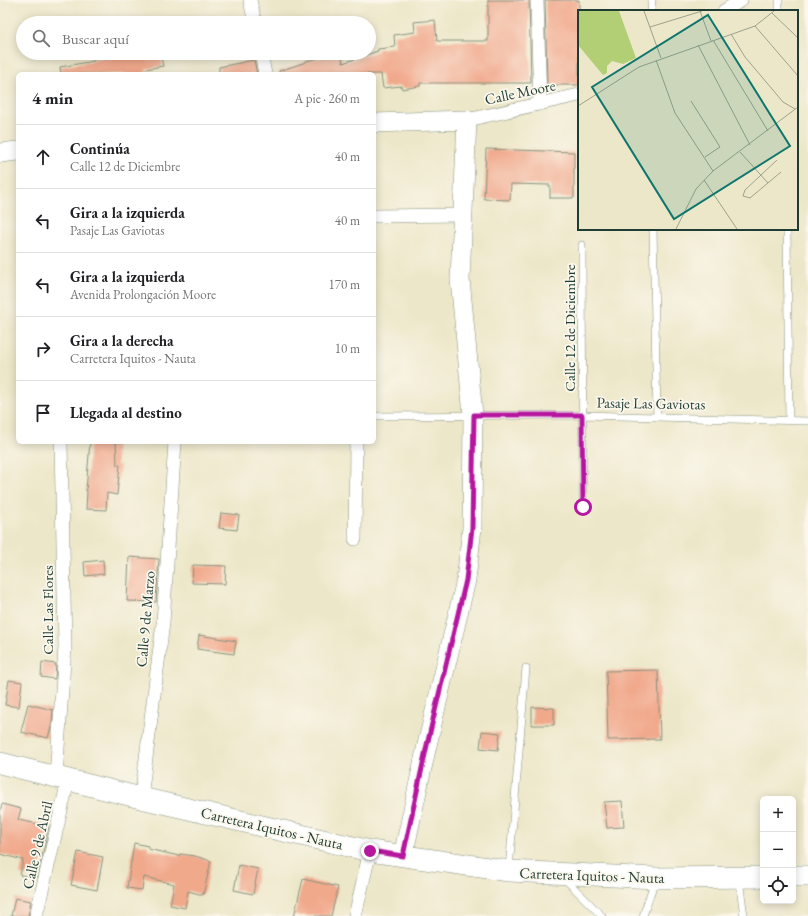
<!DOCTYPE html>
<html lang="es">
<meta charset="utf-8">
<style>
body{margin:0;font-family:"EB Garamond",serif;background:#f2f2f2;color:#202124}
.controls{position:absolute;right:12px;bottom:12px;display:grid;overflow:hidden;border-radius:6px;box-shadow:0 2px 10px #0003}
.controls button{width:36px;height:36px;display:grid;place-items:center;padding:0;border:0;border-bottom:1px solid #e0e0e0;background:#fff;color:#202124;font:20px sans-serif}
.stop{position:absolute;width:12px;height:12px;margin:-9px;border:3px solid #b5179e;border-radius:50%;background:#fff}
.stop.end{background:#b5179e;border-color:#fff;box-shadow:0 1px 4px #0008}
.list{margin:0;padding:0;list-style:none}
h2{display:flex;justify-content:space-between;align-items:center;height:52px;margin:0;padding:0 16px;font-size:17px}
h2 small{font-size:13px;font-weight:400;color:#757577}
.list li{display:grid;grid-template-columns:26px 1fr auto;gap:12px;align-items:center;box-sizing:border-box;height:64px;padding:0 16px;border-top:1px solid #e0e0e0}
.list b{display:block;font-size:15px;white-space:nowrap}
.list p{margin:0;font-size:13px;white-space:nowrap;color:#757577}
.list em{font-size:13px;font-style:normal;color:#757577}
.icon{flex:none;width:22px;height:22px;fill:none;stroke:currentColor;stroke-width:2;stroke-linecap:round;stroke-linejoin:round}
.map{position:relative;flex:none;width:808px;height:916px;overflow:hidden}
.search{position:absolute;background:#fff;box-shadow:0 2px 10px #0003;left:16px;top:16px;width:360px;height:44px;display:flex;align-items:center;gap:10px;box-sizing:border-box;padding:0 14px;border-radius:22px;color:#757577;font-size:15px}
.panel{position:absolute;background:#fff;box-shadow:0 2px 10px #0003;left:16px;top:72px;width:360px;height:372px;border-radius:6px}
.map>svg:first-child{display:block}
.building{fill:#f1a98c}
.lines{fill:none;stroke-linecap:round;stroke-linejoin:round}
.lane-casing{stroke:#86927e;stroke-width:8}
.street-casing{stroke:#86927e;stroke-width:14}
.secondary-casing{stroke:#86927e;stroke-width:20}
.primary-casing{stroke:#86927e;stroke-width:22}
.lane{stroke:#fff;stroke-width:7}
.street{stroke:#fff;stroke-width:13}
.secondary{stroke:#fff;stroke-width:19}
.primary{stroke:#fff;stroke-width:21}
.route{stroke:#b5179e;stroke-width:5}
.labels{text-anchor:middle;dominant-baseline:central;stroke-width:3.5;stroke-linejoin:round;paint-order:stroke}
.street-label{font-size:15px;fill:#1f3d34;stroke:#fbf7ec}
.inset-road{fill:none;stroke:#9ba38d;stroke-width:1}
.view{fill:#0f766e;fill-opacity:0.15;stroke:#0f766e;stroke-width:2}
.inset-edge{fill:none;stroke:#1f3d34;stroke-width:2}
</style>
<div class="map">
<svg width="808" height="916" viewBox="0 0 808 916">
<rect width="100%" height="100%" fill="#fbf7ec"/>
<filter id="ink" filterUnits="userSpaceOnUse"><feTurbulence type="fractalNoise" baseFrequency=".025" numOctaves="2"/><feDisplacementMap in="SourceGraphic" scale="8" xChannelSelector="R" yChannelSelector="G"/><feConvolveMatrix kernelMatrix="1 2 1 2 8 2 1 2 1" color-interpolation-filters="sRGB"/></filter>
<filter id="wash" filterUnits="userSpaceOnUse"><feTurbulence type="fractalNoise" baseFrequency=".012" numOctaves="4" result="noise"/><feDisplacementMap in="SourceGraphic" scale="16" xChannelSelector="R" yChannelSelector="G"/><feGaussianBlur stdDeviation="0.9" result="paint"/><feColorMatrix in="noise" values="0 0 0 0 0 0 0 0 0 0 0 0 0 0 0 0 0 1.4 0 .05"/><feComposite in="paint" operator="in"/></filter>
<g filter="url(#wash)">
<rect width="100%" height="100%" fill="#ede7c9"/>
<g id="blocks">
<g class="building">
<polygon points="488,0 529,0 531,83 420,83 420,86 402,89 401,86 383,88 381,74 279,74 279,71 306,62 306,61 341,53 343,63 378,51 378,49 395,47 394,35 415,32 414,22 435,20 437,41 488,41"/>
<polygon points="545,0 579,0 579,85 547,85"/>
<polygon points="142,53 160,53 163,66 146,69 147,74 61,74 60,67 94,61 94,59 142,54"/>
<polygon points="254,60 257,74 219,74 219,67"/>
<polygon points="486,149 574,152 574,198 550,198 550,185 511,184 510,200 484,199"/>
<polygon points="90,442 116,442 117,465 120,465 117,495 107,493 106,510 86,509 87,491 86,491"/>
<polygon points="221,513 239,515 237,530 219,528"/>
<polygon points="129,557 159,559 156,602 127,601"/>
<polygon points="103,560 104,574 85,576 84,562"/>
<polygon points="193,565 226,566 225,584 192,583"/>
<polygon points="199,635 236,641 234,654 197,649"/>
<polygon points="42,662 56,664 55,679 41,677"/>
<polygon points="658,670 660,739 608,740 606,671"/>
<polygon points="9,680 22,682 19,707 5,705"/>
<polygon points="28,704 53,710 52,723 48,738 21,732"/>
<polygon points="532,707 554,708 554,725 532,725"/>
<polygon points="482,731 500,733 498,750 480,748"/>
<polygon points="622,801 624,827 607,828 604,802"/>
<polygon points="2,804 21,809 18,820 49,826 37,878 20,875 23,860 0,854 0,812"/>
<polygon points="134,843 148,846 148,849 179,856 180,854 195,856 211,861 203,895 188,891 185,908 170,905 174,884 144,877 142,890 127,888"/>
<polygon points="78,852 103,857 97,890 71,885"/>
<polygon points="239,865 258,869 253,894 234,890"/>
<polygon points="303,879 338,887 331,916 294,916"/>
<polygon points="15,898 31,901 28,916 11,916"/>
</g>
</g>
</g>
<g filter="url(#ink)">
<use href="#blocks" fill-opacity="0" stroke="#86927e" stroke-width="1"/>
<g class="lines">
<g class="lane-casing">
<g id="lane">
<polyline points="779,0 779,11"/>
<polyline points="651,11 652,0"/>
<polyline points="653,229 657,416"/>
<polyline points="787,229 789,420"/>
<polyline points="582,245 583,507"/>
<polyline points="374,416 582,415 808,421"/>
<polyline points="509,869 526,668"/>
<polyline points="564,878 602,916"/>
<polyline points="739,880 744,916"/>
<polyline points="643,916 655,880"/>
</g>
</g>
<g class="street-casing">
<g id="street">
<polyline points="250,0 255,23"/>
<polyline points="537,0 540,104"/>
<polyline points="724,11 741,0"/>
<polyline points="261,53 265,74"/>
<polyline points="467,120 579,95"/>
<polyline points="374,216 463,215"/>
<polyline points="355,539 356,442"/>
<polyline points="56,777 65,647 61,442"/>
<polyline points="141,798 163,623 175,442"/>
<polyline points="36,916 68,781"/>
<polyline points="355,916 370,851"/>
</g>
</g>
<g class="secondary-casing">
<g id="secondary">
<polyline points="374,123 467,120 460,279 473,415 472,528 466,580 427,745 403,856"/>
<polyline points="0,153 18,151"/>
</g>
</g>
<g class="primary-casing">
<g id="primary">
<polyline points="0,763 141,798 370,851 509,871 656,878 763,877"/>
<polyline points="793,876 808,876"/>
</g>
</g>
<use href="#lane" class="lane"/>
<use href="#street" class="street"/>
<use href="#secondary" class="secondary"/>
<use href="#primary" class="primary"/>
</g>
</g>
<g class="lines" filter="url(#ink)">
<polyline class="route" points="370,851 403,856 427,745 466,580 472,528 474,415 582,415 583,507"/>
</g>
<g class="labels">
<g class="street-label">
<text transform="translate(520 92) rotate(-12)">Calle Moore</text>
<text transform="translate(569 328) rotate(-90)">Calle 12 de Diciembre</text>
<text transform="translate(651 403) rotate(1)">Pasaje Las Gaviotas</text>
<text transform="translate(47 610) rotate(-90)">Calle Las Flores</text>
<text transform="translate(145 619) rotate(-85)">Calle 9 de Marzo</text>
<text transform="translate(272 828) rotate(13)">Carretera Iquitos - Nauta</text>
<text transform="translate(37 845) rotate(-77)">Calle 9 de Abril</text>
<text transform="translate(592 875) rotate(2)">Carretera Iquitos - Nauta</text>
</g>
</g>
<g transform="translate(578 10)">
<rect width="220" height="220" fill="#ede7c9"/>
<path d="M0 1H41L58 48 45 54 34 51 29 56V63L25 65 0 35Z" fill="#b2cf76"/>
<path class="inset-road" d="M66 1 83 48M122 1 133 31M194 3 220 28M177 16 220 66M72 17 124 1M153 24 167 47 205 92 217 99M135 30 190 121M120 35 172 135M78 50 97 103 135 161 220 97M113 91 142 137 127 147M0 96 61 57 177 16 196 1M162 142 190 173M199 150 167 180 165 186 172 188 203 162M126 170 159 219M98 219 118 179 135 161"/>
<path class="view" d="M130 5 212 136 96 209 14 77Z"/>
<rect width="220" height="220" class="inset-edge"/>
</g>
</svg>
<div class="controls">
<button>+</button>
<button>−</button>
<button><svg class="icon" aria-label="locate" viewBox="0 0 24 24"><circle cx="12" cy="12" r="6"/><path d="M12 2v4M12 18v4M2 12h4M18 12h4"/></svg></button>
</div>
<div class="stop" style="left:583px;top:507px"></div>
<div class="stop end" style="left:370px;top:851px"></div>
<div class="search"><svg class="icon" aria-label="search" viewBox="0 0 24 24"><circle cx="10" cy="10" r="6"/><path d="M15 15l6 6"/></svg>Buscar aquí</div>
<section class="panel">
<h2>4 min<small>A pie · 260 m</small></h2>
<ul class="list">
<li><svg class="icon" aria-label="ahead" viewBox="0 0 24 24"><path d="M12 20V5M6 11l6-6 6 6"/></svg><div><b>Continúa</b><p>Calle 12 de Diciembre</p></div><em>40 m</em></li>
<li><svg class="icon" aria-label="left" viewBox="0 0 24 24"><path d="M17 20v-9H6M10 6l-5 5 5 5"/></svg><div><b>Gira a la izquierda</b><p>Pasaje Las Gaviotas</p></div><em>40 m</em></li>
<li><svg class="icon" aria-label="left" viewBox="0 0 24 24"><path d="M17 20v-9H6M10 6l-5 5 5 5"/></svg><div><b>Gira a la izquierda</b><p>Avenida Prolongación Moore</p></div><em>170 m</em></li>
<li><svg class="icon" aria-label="right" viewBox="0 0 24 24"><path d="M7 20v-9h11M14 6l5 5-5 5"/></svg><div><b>Gira a la derecha</b><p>Carretera Iquitos - Nauta</p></div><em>10 m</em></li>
<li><svg class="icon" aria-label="arrive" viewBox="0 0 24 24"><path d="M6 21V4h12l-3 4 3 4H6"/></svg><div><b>Llegada al destino</b></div></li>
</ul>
</section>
</div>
